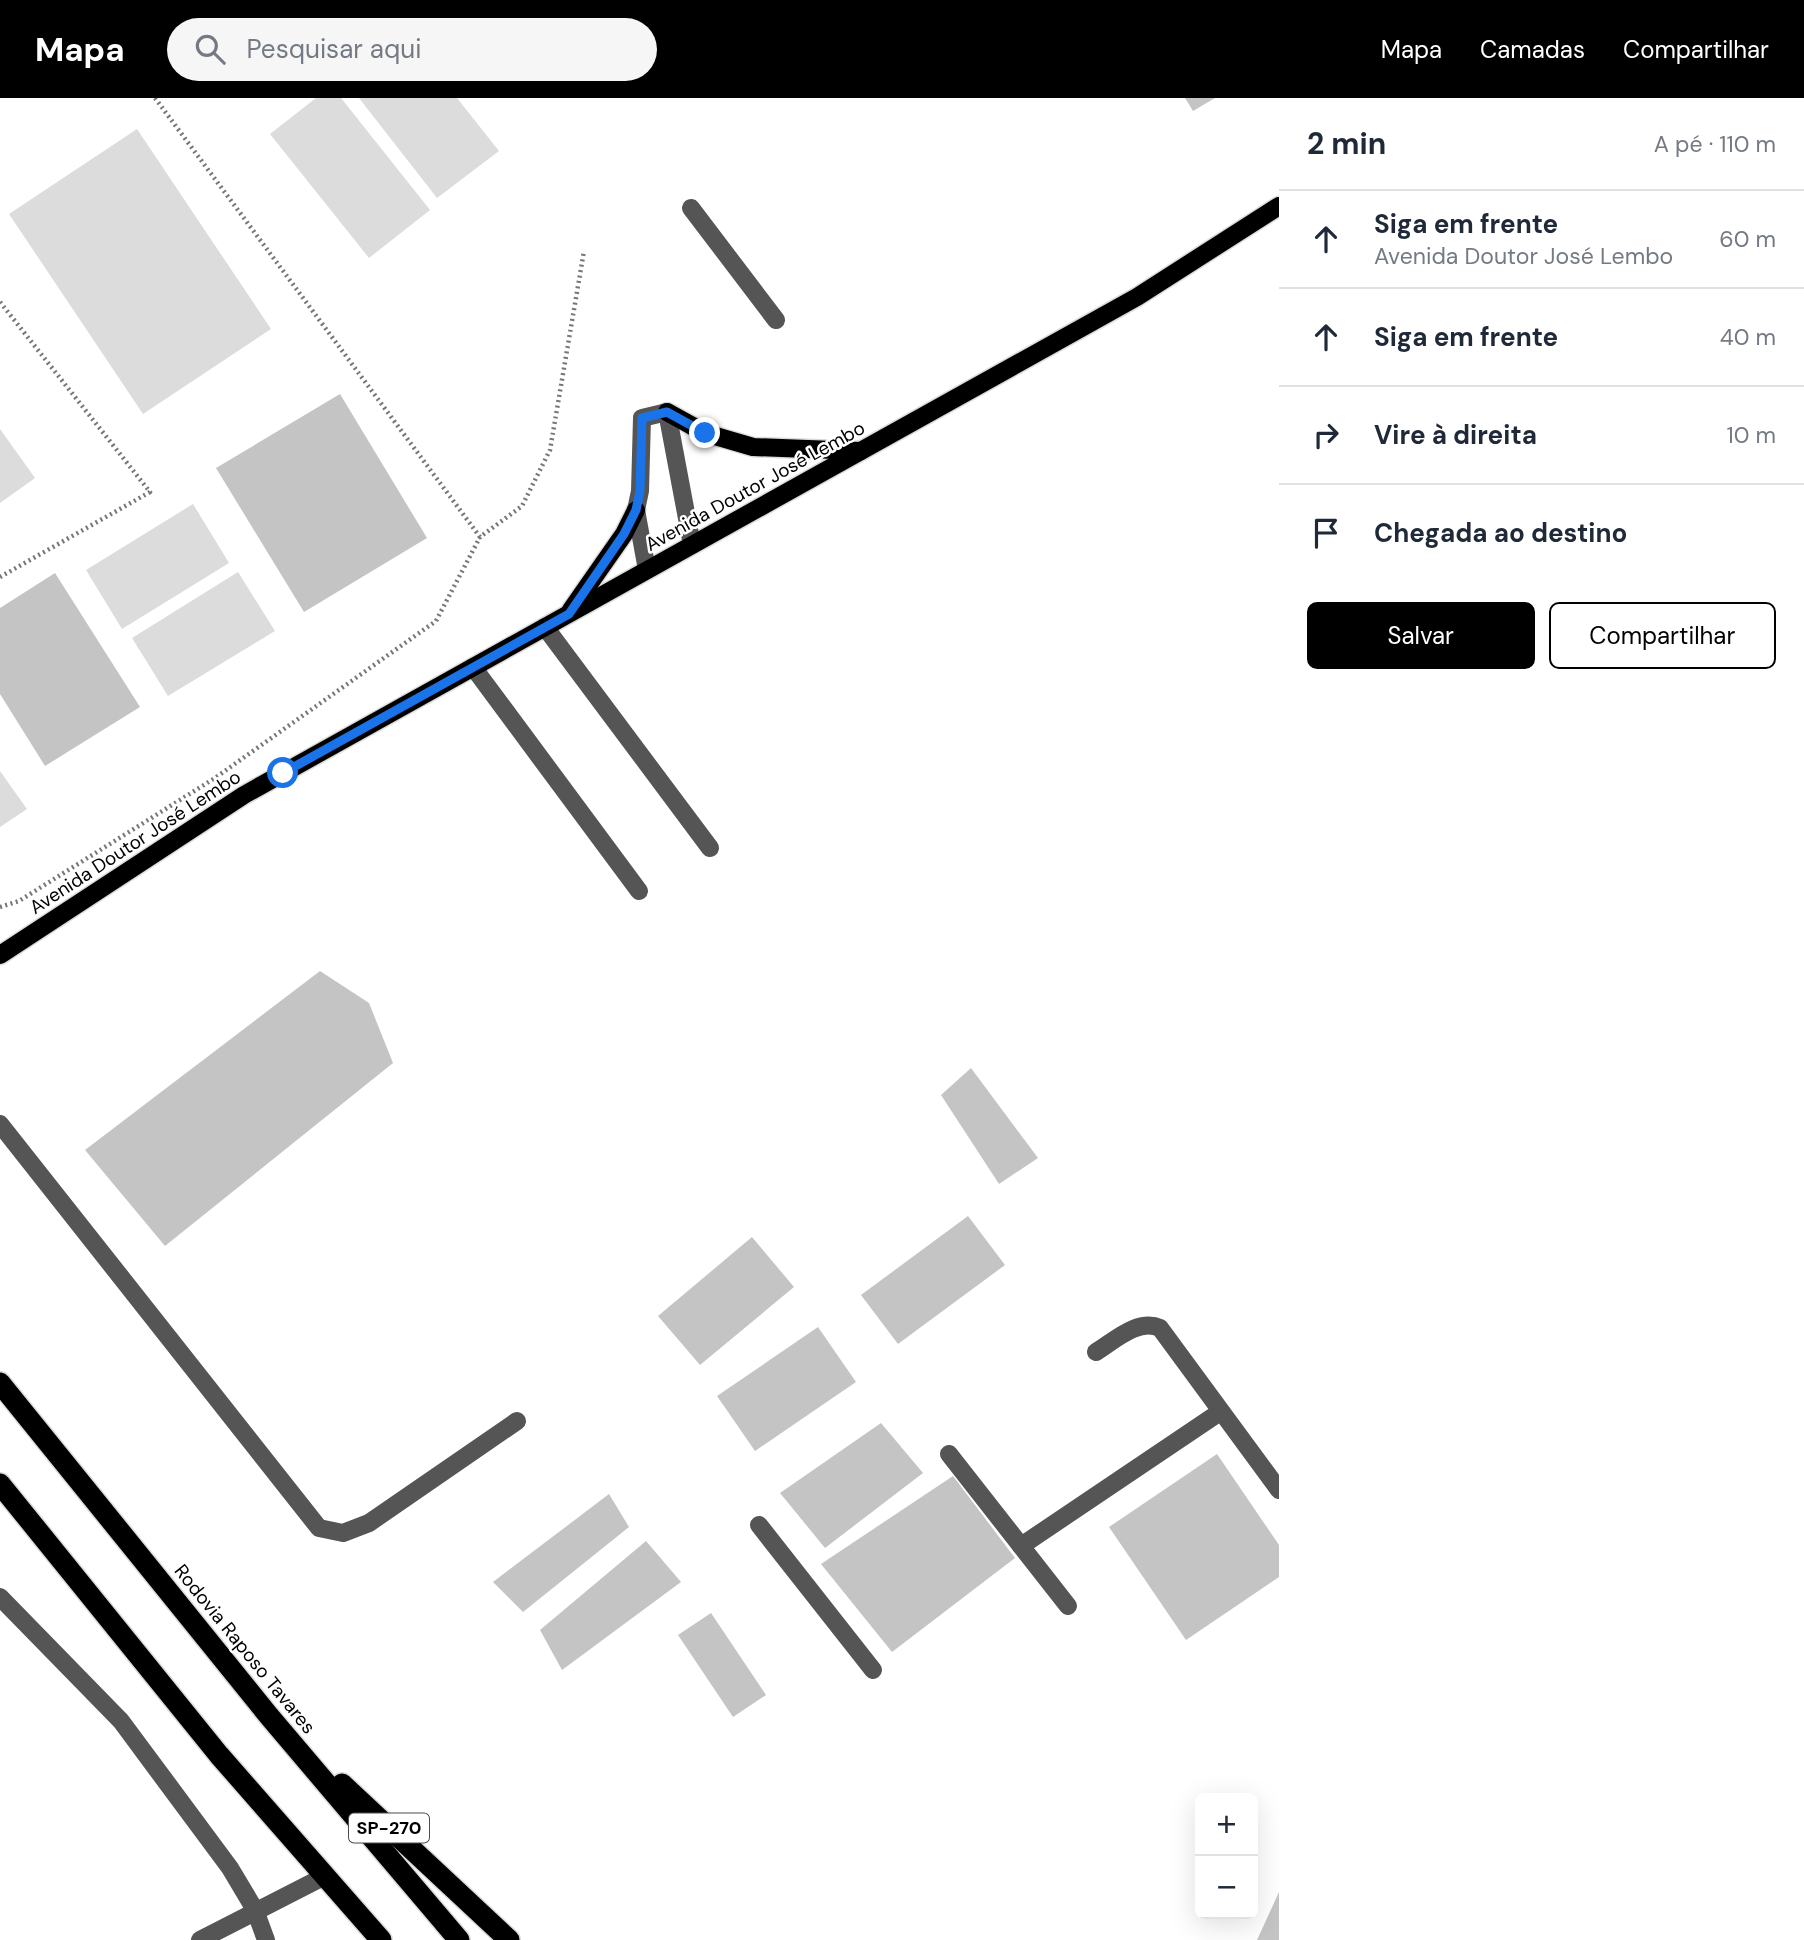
<!DOCTYPE html>
<html lang="pt">
<meta charset="utf-8">
<style>
body{margin:0;font-family:"DM Sans",sans-serif;background:#f6f6f7;color:#1f2937}
.controls{position:absolute;right:21px;bottom:21px;display:grid;overflow:hidden;border-radius:10px;box-shadow:0 7px 28px #0002}
.controls button{width:63px;height:63px;display:grid;place-items:center;padding:0;border:0;border-bottom:2px solid #e0e1e3;background:#fff;color:#1f2937;font:35px sans-serif}
.stop{position:absolute;width:21px;height:21px;margin:-16px;border:5px solid #1a73e8;border-radius:50%;background:#fff}
.stop.end{background:#1a73e8;border-color:#fff;box-shadow:0 2px 7px #0008}
.list{margin:0;padding:0;list-style:none}
h2{display:flex;justify-content:space-between;align-items:center;height:91px;margin:0;padding:0 28px;font-size:30px}
h2 small{font-size:23px;font-weight:400;color:#747a83}
.list li{display:grid;grid-template-columns:46px 1fr auto;gap:21px;align-items:center;box-sizing:border-box;height:98px;padding:0 28px;border-top:2px solid #e0e1e3}
.list b{display:block;font-size:26px;white-space:nowrap}
.list p{margin:0;font-size:23px;white-space:nowrap;color:#747a83}
.list em{font-size:23px;font-style:normal;color:#747a83}
.actions{display:flex;gap:14px;padding:21px 28px}
.actions a{flex:1;padding:16px 0;border:2px solid #000;border-radius:10px;text-align:center;font-size:24px;color:#000}
.actions .main{background:#000;color:#fff}
.icon{flex:none;width:38px;height:38px;fill:none;stroke:currentColor;stroke-width:2;stroke-linecap:round;stroke-linejoin:round}
.map{position:relative;flex:none;width:1279px;height:1842px;overflow:hidden}
header{display:flex;align-items:center;gap:42px;box-sizing:border-box;height:98px;padding:0 35px;background:#000;color:#fff}
header strong{font-size:33px}
nav{display:flex;gap:38px;margin-inline-start:auto;font-size:24px}
.search{width:490px;height:63px;background:#f6f6f7;display:flex;align-items:center;gap:18px;box-sizing:border-box;padding:0 24px;border-radius:38px;color:#747a83;font-size:26px}
main{display:flex}
aside{flex:1;background:#fff}
.map>svg:first-child{display:block}
.green{fill:#dcdcdc}
.building{fill:#c4c4c4}
.lines{fill:none;stroke-linecap:round;stroke-linejoin:round}
.major-casing{stroke:#dbdbdb;stroke-width:21}
.highway-casing{stroke:#dbdbdb;stroke-width:24}
.path{stroke:#777;stroke-width:4.5;stroke-dasharray:2 3.5;stroke-linecap:butt}
.minor{stroke:#555;stroke-width:18}
.major{stroke:#000;stroke-width:18}
.highway{stroke:#000;stroke-width:21}
.route{stroke:#1a73e8;stroke-width:9}
.labels{text-anchor:middle;dominant-baseline:central;stroke-width:5;stroke-linejoin:round;paint-order:stroke}
.shield{fill:#fff;stroke:#4c4c4c;stroke-width:2}
.shield-label{font-size:18px;font-weight:bold;fill:#000}
.street-label{font-size:19px;fill:#000;stroke:#fff}
</style>
<header>
<strong>Mapa</strong>
<div class="search"><svg class="icon" aria-label="search" viewBox="0 0 24 24"><circle cx="10" cy="10" r="6"/><path d="M15 15l6 6"/></svg>Pesquisar aqui</div>
<nav><a>Mapa</a><a>Camadas</a><a>Compartilhar</a></nav>
</header>
<main>
<div class="map">
<svg width="1279" height="1842" viewBox="0 0 1279 1842">
<rect width="100%" height="100%" fill="#fff"/>
<g class="green">
<polygon points="316,0 341,0 430,112 369,160 270,36"/>
<polygon points="359,0 457,0 499,53 437,100"/>
<polygon points="137,31 271,231 143,316 9,116"/>
<polygon points="0,331 35,380 0,405"/>
<polygon points="193,406 229,465 122,531 86,472"/>
<polygon points="238,474 275,533 168,598 132,540"/>
<polygon points="0,673 27,711 0,729"/>
</g>
<g class="building">
<polygon points="1185,0 1215,0 1193,13"/>
<polygon points="340,296 427,440 304,514 216,370"/>
<polygon points="55,475 140,609 45,668 0,596 0,510"/>
<polygon points="320,873 369,905 393,965 165,1148 85,1052"/>
<polygon points="971,970 1038,1060 999,1086 941,997"/>
<polygon points="968,1118 1005,1167 898,1246 861,1197"/>
<polygon points="752,1139 794,1189 700,1267 658,1218"/>
<polygon points="818,1229 856,1284 755,1353 717,1298"/>
<polygon points="881,1325 923,1375 825,1450 780,1395"/>
<polygon points="1217,1356 1279,1447 1279,1479 1186,1542 1109,1429"/>
<polygon points="953,1378 1015,1460 892,1554 821,1466"/>
<polygon points="609,1396 629,1429 523,1514 493,1484"/>
<polygon points="646,1443 681,1484 562,1572 540,1532"/>
<polygon points="711,1515 766,1597 733,1619 678,1537"/>
<polygon points="1279,1794 1279,1842 1257,1842"/>
</g>
<g class="lines">
<g class="major-casing">
<g id="major">
<polyline points="667,314 705,335 753,349 861,353"/>
<polyline points="571,512 624,436 636,412"/>
<polyline points="0,857 244,697 1137,199 1279,108"/>
</g>
</g>
<g class="highway-casing">
<g id="highway">
<polyline points="0,1285 269,1618 459,1842"/>
<polyline points="0,1386 219,1657 381,1842"/>
<polyline points="342,1686 509,1842"/>
</g>
</g>
<g class="path">
<polyline points="155,0 480,439 522,408 550,352 584,153"/>
<polyline points="0,204 150,394 0,479"/>
<polyline points="0,809 19,803 215,680 436,523 480,439"/>
</g>
<g class="minor">
<polyline points="691,110 776,222"/>
<polyline points="647,472 636,412 640,393 642,320 667,314 692,447"/>
<polyline points="545,529 710,750"/>
<polyline points="473,569 639,793"/>
<polyline points="0,1026 319,1430 343,1435 369,1425 517,1323"/>
<path d="M1096 1254C1114 1243 1138 1220 1160 1230L1279 1392"/>
<polyline points="949,1356 1068,1508"/>
<polyline points="759,1427 873,1572"/>
<polyline points="1021,1448 1220,1314"/>
<polyline points="0,1499 121,1623 230,1770 255,1812 266,1842"/>
<polyline points="200,1842 325,1778"/>
</g>
<use href="#major" class="major"/>
<use href="#highway" class="highway"/>
</g>
<g class="lines">
<polyline class="route" points="283,675 569,516 624,436 636,412 640,393 642,320 667,314 705,335"/>
</g>
<g class="labels">
<rect class="shield" x="349" y="1715.5" width="80" height="29" rx="5"/>
<g class="shield-label">
<text x="389" y="1730">SP-270</text>
</g>
<g class="street-label">
<text transform="translate(755 388) rotate(-29)">Avenida Doutor José Lembo</text>
<text transform="translate(135 744) rotate(-33)">Avenida Doutor José Lembo</text>
<text transform="translate(245 1551) rotate(51)">Rodovia Raposo Tavares</text>
</g>
</g>
</svg>
<div class="controls">
<button>+</button>
<button>−</button>
</div>
<div class="stop" style="left:283px;top:675px"></div>
<div class="stop end" style="left:705px;top:335px"></div>
</div>
<aside>
<h2>2 min<small>A pé · 110 m</small></h2>
<ul class="list">
<li><svg class="icon" aria-label="ahead" viewBox="0 0 24 24"><path d="M12 20V5M6 11l6-6 6 6"/></svg><div><b>Siga em frente</b><p>Avenida Doutor José Lembo</p></div><em>60 m</em></li>
<li><svg class="icon" aria-label="ahead" viewBox="0 0 24 24"><path d="M12 20V5M6 11l6-6 6 6"/></svg><div><b>Siga em frente</b></div><em>40 m</em></li>
<li><svg class="icon" aria-label="right" viewBox="0 0 24 24"><path d="M7 20v-9h11M14 6l5 5-5 5"/></svg><div><b>Vire à direita</b></div><em>10 m</em></li>
<li><svg class="icon" aria-label="arrive" viewBox="0 0 24 24"><path d="M6 21V4h12l-3 4 3 4H6"/></svg><div><b>Chegada ao destino</b></div></li>
</ul>
<div class="actions"><a class="main">Salvar</a><a>Compartilhar</a></div>
</aside>
</main>
